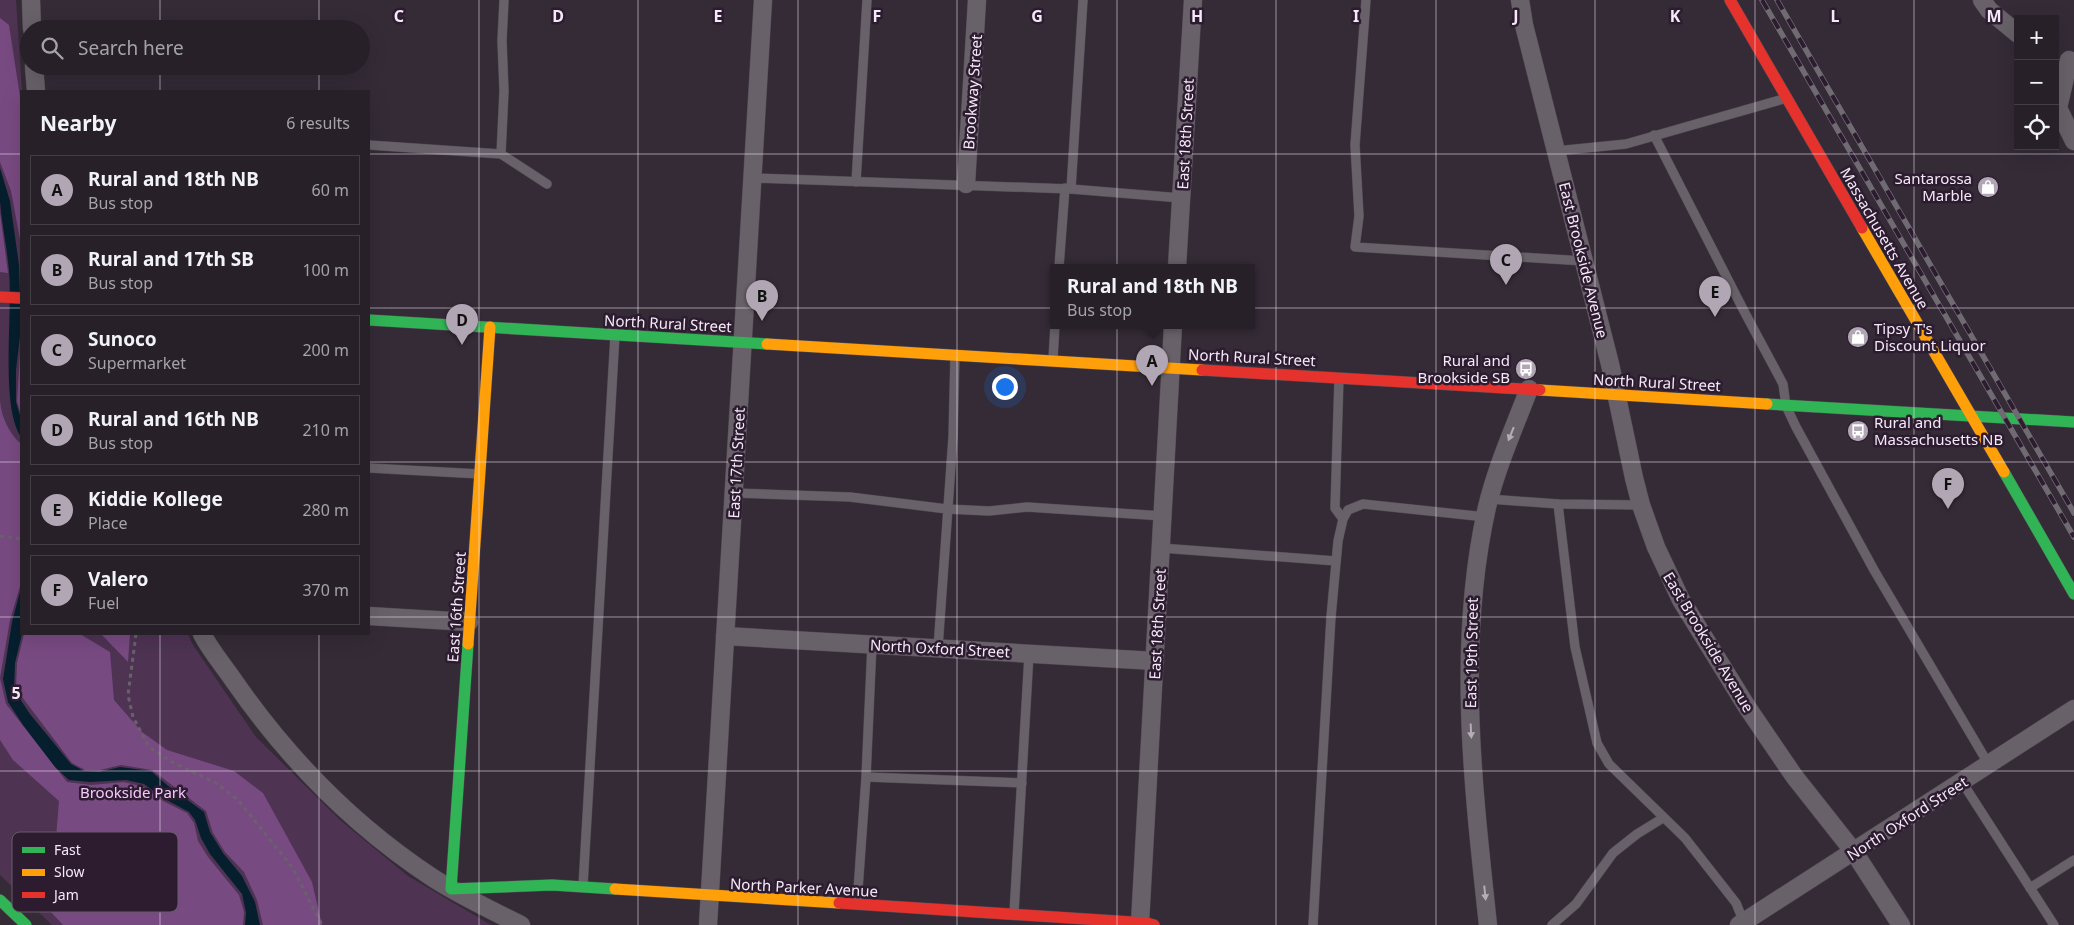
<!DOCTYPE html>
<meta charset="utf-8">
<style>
body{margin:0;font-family:"Noto Sans",sans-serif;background:#332d34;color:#f1f3f6}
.controls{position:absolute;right:15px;top:15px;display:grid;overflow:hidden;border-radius:0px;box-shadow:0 5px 20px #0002}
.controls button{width:45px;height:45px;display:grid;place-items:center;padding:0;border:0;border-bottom:1px solid #433e45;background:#272028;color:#f1f3f6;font:25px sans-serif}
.you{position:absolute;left:1004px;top:386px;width:18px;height:18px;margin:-12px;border:4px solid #fff;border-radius:50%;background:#1a73e8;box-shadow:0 0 0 8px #1a73e833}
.badge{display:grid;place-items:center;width:32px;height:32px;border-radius:50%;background:#b1a6b3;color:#111;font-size:16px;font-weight:700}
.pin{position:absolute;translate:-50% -41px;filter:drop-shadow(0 1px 2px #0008)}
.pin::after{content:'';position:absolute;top:26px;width:18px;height:15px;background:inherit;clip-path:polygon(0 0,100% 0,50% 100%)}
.popup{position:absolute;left:1050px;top:264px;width:205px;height:65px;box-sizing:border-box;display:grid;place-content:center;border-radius:0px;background:#272028;filter:drop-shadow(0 1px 4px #0005);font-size:16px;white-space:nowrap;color:#a4a3a8}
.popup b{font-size:19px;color:#f1f3f6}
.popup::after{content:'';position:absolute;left:50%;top:100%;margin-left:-10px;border:10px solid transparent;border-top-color:#272028}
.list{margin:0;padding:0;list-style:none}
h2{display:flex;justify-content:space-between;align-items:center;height:65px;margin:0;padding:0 20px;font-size:21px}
h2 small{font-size:16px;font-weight:400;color:#a4a3a8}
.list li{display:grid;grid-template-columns:32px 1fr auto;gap:15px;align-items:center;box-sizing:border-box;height:70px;margin:0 10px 10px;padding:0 10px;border:1px solid #433e45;border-radius:0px}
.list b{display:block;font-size:19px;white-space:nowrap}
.list p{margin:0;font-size:16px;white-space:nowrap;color:#a4a3a8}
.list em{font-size:16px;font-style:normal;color:#a4a3a8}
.icon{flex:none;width:28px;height:28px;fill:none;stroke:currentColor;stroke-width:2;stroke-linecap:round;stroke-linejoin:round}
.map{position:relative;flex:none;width:2074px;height:925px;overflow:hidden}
.search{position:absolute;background:#272028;box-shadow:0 5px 20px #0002;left:20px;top:20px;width:350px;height:55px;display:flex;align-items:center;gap:12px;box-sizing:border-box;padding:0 18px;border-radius:28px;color:#a4a3a8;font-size:19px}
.panel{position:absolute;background:#272028;box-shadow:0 5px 20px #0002;left:20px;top:90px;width:350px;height:545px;border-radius:0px}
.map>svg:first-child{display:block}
.green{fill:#4e3353}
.forest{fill:#784a82}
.water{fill:#061f2e}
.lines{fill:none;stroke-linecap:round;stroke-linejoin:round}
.lane-casing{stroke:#4f4751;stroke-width:10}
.street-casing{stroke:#4f4751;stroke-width:19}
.fast-casing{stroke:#4f4751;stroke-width:12}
.slow-casing{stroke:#4f4751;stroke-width:12}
.jam-casing{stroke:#4f4751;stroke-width:12}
.path{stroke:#69626b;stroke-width:3;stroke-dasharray:4 4;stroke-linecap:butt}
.lane{stroke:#686169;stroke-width:9}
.street{stroke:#686169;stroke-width:18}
.fast{stroke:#30b455;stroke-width:11}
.slow{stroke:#ff9f0a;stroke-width:11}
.jam{stroke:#e5322d;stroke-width:11}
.rail-casing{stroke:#706a72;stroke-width:5.5}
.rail{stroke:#2d1c30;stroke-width:4;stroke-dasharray:11;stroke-linecap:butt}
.oneway{fill:#b5acb7}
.grid{fill:none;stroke:#f4e9f7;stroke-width:1;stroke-opacity:0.55}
.labels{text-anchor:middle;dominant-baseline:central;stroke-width:5;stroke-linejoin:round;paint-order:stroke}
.street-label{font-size:15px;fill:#f4e9f7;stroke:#2d1c30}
.poi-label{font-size:15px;fill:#f4e9f7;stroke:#2d1c30;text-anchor:end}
.park-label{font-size:15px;fill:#f5c9fe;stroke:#2d1c30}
.key{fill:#2d1c30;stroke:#695a6c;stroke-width:1}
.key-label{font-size:14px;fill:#f4e9f7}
.grid-label{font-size:16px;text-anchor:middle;font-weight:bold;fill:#f4e9f7;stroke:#2d1c30;stroke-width:5;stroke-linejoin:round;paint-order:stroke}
</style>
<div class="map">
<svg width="2074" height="925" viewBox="0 0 2074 925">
<rect width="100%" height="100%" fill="#342b36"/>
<polygon class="green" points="0,0 16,0 22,91 21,634 188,634 193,645 256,737 340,820 408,876 491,925 52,925 0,875"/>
<g class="forest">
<polygon points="0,18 9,25 21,103 21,245 11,191 0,162"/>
<polygon points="0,212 0,213 8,273 0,272"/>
<polygon points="21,338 21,415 17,401"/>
<path d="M0 400C1 417 9 433 21 444V583L10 620 0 678 6 704 67 782 91 785 124 782 144 787 163 801 187 813 194 823 198 841 208 857 239 895 244 912 243 925H63L50 911 59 801 13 760 0 740Z"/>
<polygon points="24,634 80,634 110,652 114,700 142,732 167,750 234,771 263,793 312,882 322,925 263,925 257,900 244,872 225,852 213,833 206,811 152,770 121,765 100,770 85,770 72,763 16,689 17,663"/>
<polygon points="101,634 130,634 128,662"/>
</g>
<g class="water">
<path d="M0 168 10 201 19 265 21 328 16 370V402L21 419V437C0 405 13 315 9 271 7 248 2 225 0 202 0 191 0 179 0 168Z"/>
<polygon points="21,588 22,634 15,663 14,690 30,714 71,764 84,771 99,772 120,767 151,771 167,785 204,812 210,832 223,853 242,876 255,902 260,925 245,925 246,913 242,894 210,854 201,838 195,820 189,812 163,798 144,784 126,780 90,782 69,780 55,767 23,725 8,702 3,679 12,622"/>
</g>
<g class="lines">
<g class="lane-casing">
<g id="lane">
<polyline points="1366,0 1355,145 1359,216 1355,247 1584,261"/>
<polyline points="1654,135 1745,313 1783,384 1786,406 1796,427 1874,570 1989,765"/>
<polyline points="369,145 501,154 547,184"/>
<polyline points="1556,151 1626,144 1787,98"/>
<polyline points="501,154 504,91 502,41 504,0"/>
<polyline points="752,178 1071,189 1181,198"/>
<polyline points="856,182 867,0"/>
<polyline points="1071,189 1083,0"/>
<polyline points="1059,267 1065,188"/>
<polyline points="1053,359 1055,325"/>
<polyline points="1339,378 1335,508 1343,519"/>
<polyline points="369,468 480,474"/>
<polyline points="734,493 850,497 947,509 989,511 1027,507 1163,516"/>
<polyline points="1489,499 1558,504 1641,505"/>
<polyline points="1558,504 1575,647 1597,743 1609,764 1685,838 1736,903 1745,925"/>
<polyline points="1161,548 1336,561"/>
<polyline points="938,648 953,437 955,355"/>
<polyline points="866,777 1022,783"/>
<polyline points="1962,782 2054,925"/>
<polyline points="583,886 615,335"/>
<polyline points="2030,888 2074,860"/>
<polyline points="857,904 866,777 872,644"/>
<polyline points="1014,913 1029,654"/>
<polyline points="1313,925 1331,617 1338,541 1343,519 1348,510 1363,504 1486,517"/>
<polyline points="1552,925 1576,904 1613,853 1637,834 1663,818"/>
</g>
</g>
<g class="street-casing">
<g id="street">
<polyline points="31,0 32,29"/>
<polyline points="1520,0 1524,25 1610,364 1634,478 1641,505 1656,547 1681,600 1747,707 1794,776 1854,852 1901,925"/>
<polyline points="1982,0 1989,10 2018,34"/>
<polyline points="2069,60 2058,108 2074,141"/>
<polyline points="34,66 36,91"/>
<polyline points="966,184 977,0"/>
<polyline points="1177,267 1193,0"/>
<polyline points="369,616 469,622"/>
<path d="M202 634C211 651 223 665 234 681 288 759 354 826 433 878 461 896 491 910 521 925"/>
<polyline points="725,636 1155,661"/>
<polyline points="1140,923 1173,325"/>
<polyline points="708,925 763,0"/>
<path d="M1488 925C1473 786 1456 645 1487 507 1497 466 1514 428 1529 389"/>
<polyline points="1739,925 2074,709"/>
</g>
</g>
<g class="fast-casing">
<g id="fast">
<polyline points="369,320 767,344"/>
<polyline points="1767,404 2074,422"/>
<polyline points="2004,472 2074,594"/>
<polyline points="468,644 451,889 552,885 615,889"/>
<polyline points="0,900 26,925"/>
</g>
</g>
<g class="slow-casing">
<g id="slow">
<polyline points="1862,228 2004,472"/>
<polyline points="767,344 1202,370"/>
<polyline points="1540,390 1767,404"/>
<polyline points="468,644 490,327"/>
<polyline points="615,889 839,903"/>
</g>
</g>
<g class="jam-casing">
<g id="jam">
<polyline points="1730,0 1862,228"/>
<polyline points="0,297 21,298"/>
<polyline points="1202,370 1540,390"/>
<polyline points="839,903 1147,923 1154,925"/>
</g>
</g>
<g class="path">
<polyline points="0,536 21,539"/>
<polyline points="136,634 128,695 133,717 149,747 172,762 216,783 238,800 292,867 322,925"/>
</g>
<use href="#lane" class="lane"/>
<use href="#street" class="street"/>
<use href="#fast" class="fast"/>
<use href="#slow" class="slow"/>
<use href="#jam" class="jam"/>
<g class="rail-casing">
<g id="rail">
<polyline points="1762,0 2074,537"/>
<polyline points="1777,0 2074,513"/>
</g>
</g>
<use href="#rail" class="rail"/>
</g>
<defs><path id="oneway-solid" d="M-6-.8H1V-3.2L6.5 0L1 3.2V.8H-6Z" transform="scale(1.25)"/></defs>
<g class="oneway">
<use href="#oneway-solid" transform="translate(1511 434) rotate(112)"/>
<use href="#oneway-solid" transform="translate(1471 731) rotate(87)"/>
<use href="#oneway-solid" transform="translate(1485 893) rotate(84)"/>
</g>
<path class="grid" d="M160 0V29M319 0V29M479 0V925M638 0V925M798 0V925M957 0V925M1117 0V925M1276 0V925M1436 0V925M1595 0V925M1755 0V925M1914 0V925M160 66V91M319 66V91M0 154H21M369 154H2074M0 308H21M369 308H2074M0 462H21M369 462H2074M0 617H21M369 617H2074M160 634V925M319 634V925M0 771H2074"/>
<defs>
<g id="shop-disc" transform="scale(1.125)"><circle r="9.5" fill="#b1a6b3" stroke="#2d1c30"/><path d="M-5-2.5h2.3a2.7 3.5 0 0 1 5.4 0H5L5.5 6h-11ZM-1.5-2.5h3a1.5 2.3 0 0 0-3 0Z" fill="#fff"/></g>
<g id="bus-disc" transform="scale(1.125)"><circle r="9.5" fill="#b1a6b3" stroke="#2d1c30"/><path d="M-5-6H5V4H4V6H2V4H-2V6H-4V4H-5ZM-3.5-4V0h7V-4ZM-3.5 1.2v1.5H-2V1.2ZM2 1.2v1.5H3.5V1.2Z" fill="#fff"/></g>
</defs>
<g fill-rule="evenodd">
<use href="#shop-disc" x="1988" y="187"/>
<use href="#shop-disc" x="1858" y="337"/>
<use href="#bus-disc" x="1526" y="369"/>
<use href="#bus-disc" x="1858" y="431"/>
</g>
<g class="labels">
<g class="street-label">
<text transform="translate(972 92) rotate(-86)">Brookway Street</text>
<text transform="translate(1185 134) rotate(-87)">East 18th Street</text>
<text transform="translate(1885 238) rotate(60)">Massachusetts Avenue</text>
<text transform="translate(1584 260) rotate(76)">East Brookside Avenue</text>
<text transform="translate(668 323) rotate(3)">North Rural Street</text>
<text transform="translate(1252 357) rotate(3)">North Rural Street</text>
<text transform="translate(1657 382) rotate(3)">North Rural Street</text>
<text transform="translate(736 463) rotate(-87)">East 17th Street</text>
<text transform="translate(456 607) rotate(-86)">East 16th Street</text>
<text transform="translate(1157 624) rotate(-87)">East 18th Street</text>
<text transform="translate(1709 642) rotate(59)">East Brookside Avenue</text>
<text transform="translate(940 648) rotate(3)">North Oxford Street</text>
<text transform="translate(1471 653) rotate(-89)">East 19th Street</text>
<text transform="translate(1907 818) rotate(-33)">North Oxford Street</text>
<text transform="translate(804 887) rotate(3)">North Parker Avenue</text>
</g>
<g class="poi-label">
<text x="1972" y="178">Santarossa<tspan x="1972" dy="17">Marble</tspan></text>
<text x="1874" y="328" text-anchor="start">Tipsy T's<tspan x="1874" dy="17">Discount Liquor</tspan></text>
<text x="1510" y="360">Rural and<tspan x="1510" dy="17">Brookside SB</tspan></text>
<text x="1874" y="422" text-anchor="start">Rural and<tspan x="1874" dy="17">Massachusetts NB</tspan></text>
</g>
<g class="park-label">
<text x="133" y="792">Brookside Park</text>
</g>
</g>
<rect x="12" y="832" width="166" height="80" rx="8" class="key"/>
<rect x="22" y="847" width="23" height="6" fill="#30b455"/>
<rect x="22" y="869" width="23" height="7" fill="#ff9f0a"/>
<rect x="22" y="892" width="23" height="6" fill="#e5322d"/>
<g class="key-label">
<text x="54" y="855">Fast</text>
<text x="54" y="877">Slow</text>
<text x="54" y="900">Jam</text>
</g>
<g class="grid-label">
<text x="399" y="22">C</text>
<text x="558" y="22">D</text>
<text x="718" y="22">E</text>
<text x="877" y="22">F</text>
<text x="1037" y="22">G</text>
<text x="1197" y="22">H</text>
<text x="1356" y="22">I</text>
<text x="1516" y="22">J</text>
<text x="1675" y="22">K</text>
<text x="1835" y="22">L</text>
<text x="1994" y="22">M</text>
<text x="16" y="699">5</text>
</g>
</svg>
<div class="controls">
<button>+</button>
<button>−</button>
<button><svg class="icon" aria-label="locate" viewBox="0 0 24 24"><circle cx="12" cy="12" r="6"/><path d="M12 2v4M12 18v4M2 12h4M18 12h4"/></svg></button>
</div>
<div class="you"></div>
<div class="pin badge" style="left:1152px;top:386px">A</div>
<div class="popup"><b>Rural and 18th NB</b>Bus stop</div>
<div class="pin badge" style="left:762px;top:321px">B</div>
<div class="pin badge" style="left:1506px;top:285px">C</div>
<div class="pin badge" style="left:462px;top:345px">D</div>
<div class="pin badge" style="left:1715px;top:317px">E</div>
<div class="pin badge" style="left:1948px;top:509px">F</div>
<div class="search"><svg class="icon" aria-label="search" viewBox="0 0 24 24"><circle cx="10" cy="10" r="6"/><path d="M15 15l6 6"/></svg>Search here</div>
<section class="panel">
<h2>Nearby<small>6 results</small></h2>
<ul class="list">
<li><span class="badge">A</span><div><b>Rural and 18th NB</b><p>Bus stop</p></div><em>60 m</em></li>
<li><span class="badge">B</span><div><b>Rural and 17th SB</b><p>Bus stop</p></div><em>100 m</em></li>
<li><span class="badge">C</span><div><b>Sunoco</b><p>Supermarket</p></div><em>200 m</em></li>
<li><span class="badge">D</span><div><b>Rural and 16th NB</b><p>Bus stop</p></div><em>210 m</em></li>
<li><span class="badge">E</span><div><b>Kiddie Kollege</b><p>Place</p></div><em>280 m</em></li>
<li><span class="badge">F</span><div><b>Valero</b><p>Fuel</p></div><em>370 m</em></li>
</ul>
</section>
</div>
